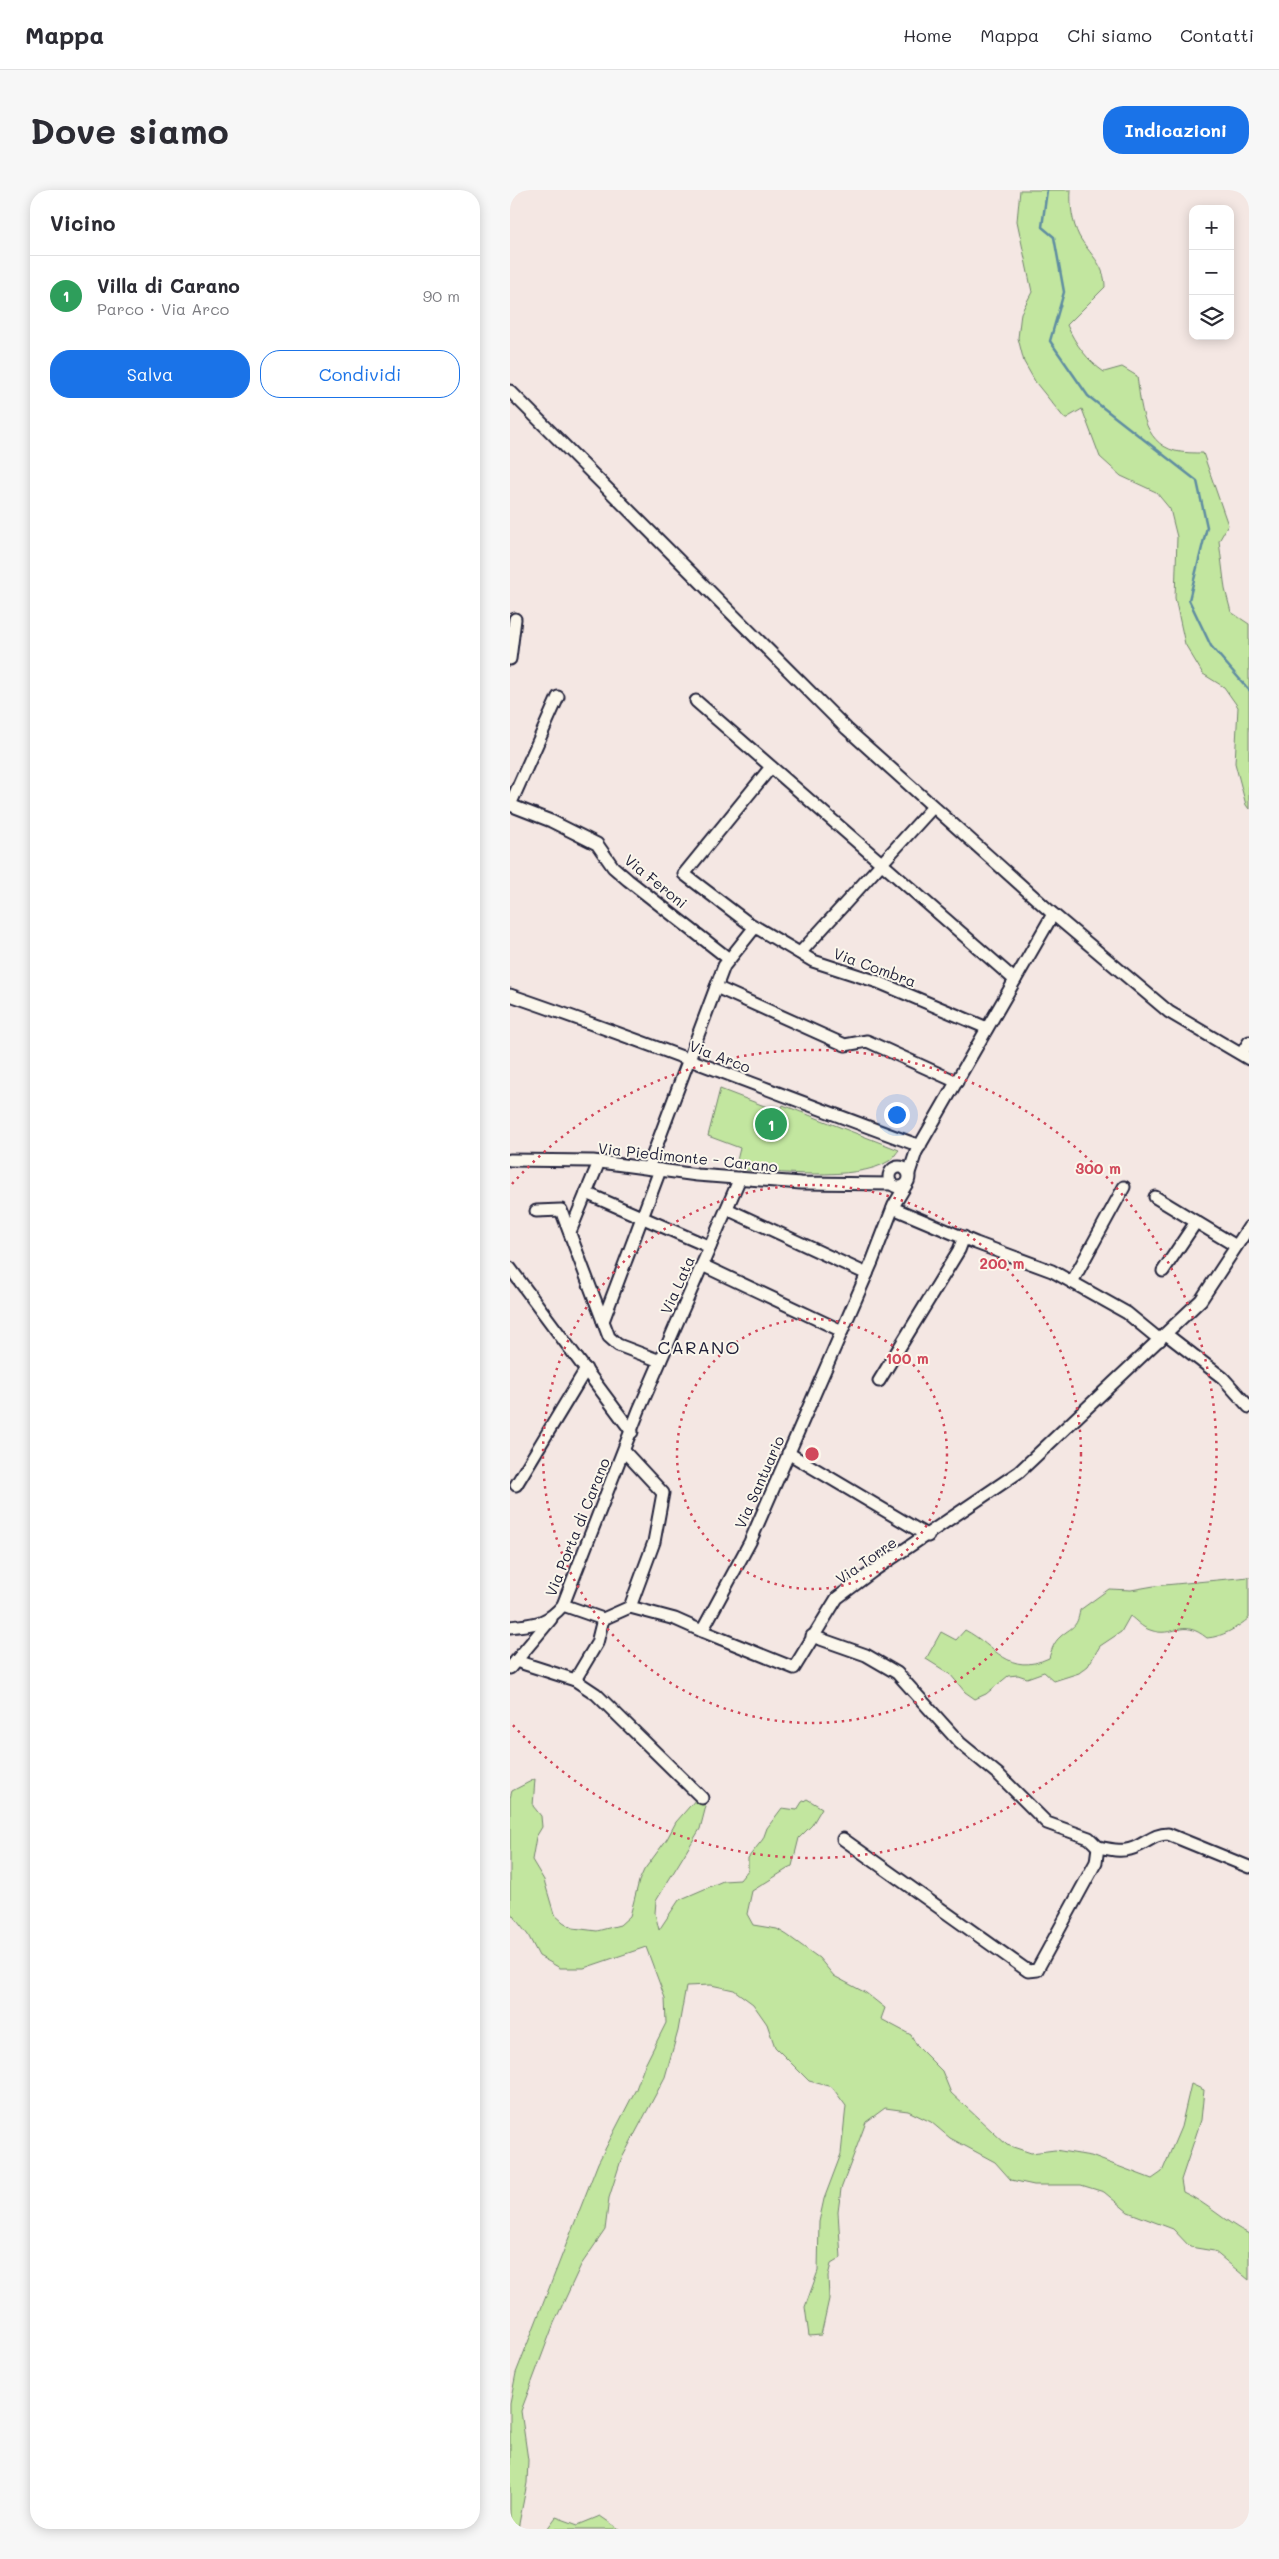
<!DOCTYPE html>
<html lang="it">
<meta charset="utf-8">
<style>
body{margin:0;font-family:Mali,sans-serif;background:#f7f7f7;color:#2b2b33}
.controls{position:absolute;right:15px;top:15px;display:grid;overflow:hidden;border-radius:10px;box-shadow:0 2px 12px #0003}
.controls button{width:45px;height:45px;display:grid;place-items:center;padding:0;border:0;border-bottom:1px solid #e1e1e2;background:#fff;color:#2b2b33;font:25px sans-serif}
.you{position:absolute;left:386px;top:924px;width:18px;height:18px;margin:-12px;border:4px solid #fff;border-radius:50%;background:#1a73e8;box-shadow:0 0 0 8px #1a73e833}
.badge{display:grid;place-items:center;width:32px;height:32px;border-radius:50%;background:#1a73e8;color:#fff;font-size:16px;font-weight:700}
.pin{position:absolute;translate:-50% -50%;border:2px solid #fff;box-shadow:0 1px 5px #0006}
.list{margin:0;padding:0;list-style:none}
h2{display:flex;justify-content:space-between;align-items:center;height:65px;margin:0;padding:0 20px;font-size:21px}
h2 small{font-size:16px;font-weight:400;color:#7c7c81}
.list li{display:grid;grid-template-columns:32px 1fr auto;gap:15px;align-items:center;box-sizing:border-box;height:80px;padding:0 20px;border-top:1px solid #e1e1e2}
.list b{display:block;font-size:19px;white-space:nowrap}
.list p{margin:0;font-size:16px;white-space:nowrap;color:#7c7c81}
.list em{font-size:16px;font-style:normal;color:#7c7c81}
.actions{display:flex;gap:10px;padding:15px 20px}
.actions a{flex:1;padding:11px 0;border:1px solid #1a73e8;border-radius:20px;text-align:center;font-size:18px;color:#1a73e8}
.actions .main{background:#1a73e8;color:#fff}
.icon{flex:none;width:28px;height:28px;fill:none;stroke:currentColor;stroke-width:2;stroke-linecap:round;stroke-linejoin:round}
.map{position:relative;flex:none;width:739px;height:2339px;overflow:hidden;border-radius:20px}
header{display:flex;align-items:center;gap:30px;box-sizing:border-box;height:70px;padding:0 25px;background:#fff;border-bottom:1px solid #e1e1e2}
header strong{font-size:24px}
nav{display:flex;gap:28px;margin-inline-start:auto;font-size:18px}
.intro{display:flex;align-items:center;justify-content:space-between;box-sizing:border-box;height:120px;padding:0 30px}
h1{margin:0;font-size:35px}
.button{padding:12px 22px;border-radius:20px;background:#1a73e8;color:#fff;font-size:18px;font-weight:700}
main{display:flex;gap:30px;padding:0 30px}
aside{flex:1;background:#fff;border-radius:20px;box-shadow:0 2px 12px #0003}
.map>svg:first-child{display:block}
.green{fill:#c2e69f;stroke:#72846d}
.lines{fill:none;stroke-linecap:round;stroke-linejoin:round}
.stream{stroke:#5f8da1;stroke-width:2.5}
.minor-casing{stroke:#22223b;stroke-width:15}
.minor{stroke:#fbf7ec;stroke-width:11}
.ring{fill:none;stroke:#d1495b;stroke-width:2.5;stroke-dasharray:2.5 5}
.labels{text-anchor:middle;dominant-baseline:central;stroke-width:4;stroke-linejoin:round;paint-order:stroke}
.street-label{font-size:15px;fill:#22223b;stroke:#fbf7ec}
.quarter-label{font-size:18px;letter-spacing:1px;fill:#22223b;stroke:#fbf7ec}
.centre{fill:#d1495b;stroke:#fbf7ec;stroke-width:2.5}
.ring-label{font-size:15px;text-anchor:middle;font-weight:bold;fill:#d1495b;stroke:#fbf7ec;stroke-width:4;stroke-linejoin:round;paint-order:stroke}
</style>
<header>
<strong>Mappa</strong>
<nav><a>Home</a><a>Mappa</a><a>Chi siamo</a><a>Contatti</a></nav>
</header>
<div class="intro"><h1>Dove siamo</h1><a class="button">Indicazioni</a></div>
<main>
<aside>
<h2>Vicino<small></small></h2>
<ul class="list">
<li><span class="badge" style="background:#2e9e5b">1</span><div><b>Villa di Carano</b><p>Parco · Via Arco</p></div><em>90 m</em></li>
</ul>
<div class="actions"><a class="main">Salva</a><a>Condividi</a></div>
</aside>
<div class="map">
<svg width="739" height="2339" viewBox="0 0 739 2339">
<rect width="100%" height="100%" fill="#f4e7e3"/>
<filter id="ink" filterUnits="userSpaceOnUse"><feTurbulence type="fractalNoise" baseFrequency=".02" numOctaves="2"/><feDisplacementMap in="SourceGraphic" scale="10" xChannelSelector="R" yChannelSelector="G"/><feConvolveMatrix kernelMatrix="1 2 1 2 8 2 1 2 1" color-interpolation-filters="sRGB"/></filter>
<g filter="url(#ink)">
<g class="green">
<path d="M510 0H561C560 15 562 32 569 46 579 64 595 74 595 97L557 135C565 154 578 171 594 182L612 177 627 186C631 214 632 252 665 261 674 263 684 263 693 263L718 335 709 351 715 399 721 422 739 434V619L736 615 725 573 728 517 714 497 693 484 675 454 665 408 667 347 660 319 646 302 611 286 590 267 572 219 555 229 526 193 514 172 508 148 511 123 522 102 507 31Z"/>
<path d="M210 899 270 922 273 915 389 960C386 963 383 969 379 971 346 992 264 982 225 979L230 958 198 946Z"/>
<path d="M739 1387V1428C727 1438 712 1447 697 1448 671 1427 664 1449 640 1440 631 1437 627 1431 620 1426L611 1442 590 1456 578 1476 569 1483 544 1491 534 1482 517 1488 508 1485 498 1486 476 1504 465 1509 455 1502 440 1484 416 1469 431 1442 446 1450 455 1440C486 1456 498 1487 539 1468 541 1461 544 1452 550 1447 562 1436 567 1439 570 1420L599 1399 621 1400 644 1396Z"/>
<path d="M25 1589 23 1616 31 1626 32 1637 26 1647 22 1670 34 1690 44 1724 53 1732 63 1738 87 1741 110 1735 120 1726 129 1691 134 1680 157 1649 166 1632 187 1608 196 1616 190 1639 146 1711 145 1723 149 1740 169 1710 213 1691 230 1690 238 1680V1668L253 1649 257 1638 272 1618 287 1620 292 1612 297 1609 312 1618 302 1635 289 1648 282 1676 242 1701 237 1724 243 1735 267 1739 277 1745 309 1768 324 1786 356 1803 375 1818 371 1829 401 1845 407 1856 432 1881 441 1903 497 1955 521 1963 545 1960 581 1966 642 1989 652 1982 671 1937 681 1894 694 1900 691 1930 671 1990 673 2002C697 2013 715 2032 739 2044V2090L704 2061 680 2057 663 2039 618 2022 594 2002 571 1995H524L501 1990 485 1972 440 1948 421 1932 398 1921 375 1918 356 1932 331 1999 328 2022 331 2068 321 2074 318 2086 319 2109 311 2145 299 2146 295 2117 308 2081 309 2032 314 2009 331 1964 336 1916 322 1897 299 1891 265 1857 257 1834 243 1814 224 1800 201 1795 176 1796 168 1841 155 1887 111 1970 99 2008 95 2040 71 2075 44 2133 11 2221 18 2270 17 2293 8 2339H0V2214L6 2183 88 1973 126 1899 134 1877 156 1833 155 1808 136 1757 74 1778H50L29 1766 18 1745 0 1722V1608L2 1601Z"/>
<polygon points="90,2326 109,2339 37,2339 46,2327 68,2335"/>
</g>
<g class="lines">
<polyline class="stream" points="537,0 532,37 544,47 554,102 540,151 578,206 687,291 697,337 679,410 701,456 739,500"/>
<g class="minor-casing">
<g id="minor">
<polyline points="0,201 337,539 543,724 659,822 739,869"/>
<polyline points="0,469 5,429"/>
<polyline points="186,511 505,790"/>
<polyline points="261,577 174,684 237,732 303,771 368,792 477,838"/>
<polyline points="0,615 41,631 87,654 103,677 118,690 219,769"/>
<polyline points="0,615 48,507"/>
<polyline points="290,763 423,617"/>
<polyline points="206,797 335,855 357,851 447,892"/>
<path d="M0 805C138 852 273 906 410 956"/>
<polyline points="732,863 739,852"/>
<polyline points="0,970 83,971 187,985 291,993 382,994"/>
<circle cx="389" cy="987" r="10"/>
<polyline points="138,978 214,776 245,737"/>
<polyline points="399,983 406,962 543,724"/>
<polyline points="76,1003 200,1057"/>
<polyline points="645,1007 726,1056"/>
<polyline points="383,1018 466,1053 542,1081 617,1123 650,1150"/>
<polyline points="217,1019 357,1084"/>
<polyline points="26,1021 51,1020 99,1147 108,1155 150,1171"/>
<polyline points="60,1042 89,972"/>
<polyline points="192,1075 332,1141"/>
<polyline points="0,1078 122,1242"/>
<polyline points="653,1081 686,1032"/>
<polyline points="562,1092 614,997"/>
<polyline points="93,1131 150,980"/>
<polyline points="656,1144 713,1188 739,1217"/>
<polyline points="369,1191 449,1060 454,1047"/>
<polyline points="114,1261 153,1303 144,1352 120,1417"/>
<polyline points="278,1263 418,1346"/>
<polyline points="6,1295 76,1179"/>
<polyline points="53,1415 93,1429 120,1417 165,1429 192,1441 240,1352 362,1072 384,1015 396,995"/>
<path d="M0 1437C24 1434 36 1435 53 1415L129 1220 230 988"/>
<polyline points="192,1441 284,1478 327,1408 363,1381 509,1282 691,1110 739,1037"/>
<polyline points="302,1446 356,1465 387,1483 450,1553 489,1585 537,1633 579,1648 588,1657"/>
<polyline points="6,1471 65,1490 86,1504 192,1608"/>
<polyline points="0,1478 41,1429"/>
<polyline points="65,1490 87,1453 93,1429"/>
<path d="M333 1649 518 1781 527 1780 586 1672 588 1657C602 1660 615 1663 628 1656 639 1651 645 1644 658 1644L739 1677"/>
</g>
</g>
<use href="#minor" class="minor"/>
</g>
</g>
<g class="ring">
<circle cx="302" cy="1264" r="135"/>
<circle cx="302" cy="1264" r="269"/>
<path d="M2 994A404 404 0 1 1 2 1534"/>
</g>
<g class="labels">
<g class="street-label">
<text transform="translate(146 691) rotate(39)">Via Feroni</text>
<text transform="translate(365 777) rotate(20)">Via Combra</text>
<text transform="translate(210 866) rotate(21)">Via Arco</text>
<text transform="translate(178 967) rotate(6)">Via Piedimonte - Carano</text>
<text transform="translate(167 1095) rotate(-66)">Via Lata</text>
<text transform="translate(249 1292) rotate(-66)">Via Santuario</text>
<text transform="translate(67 1337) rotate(-68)">Via Porta di Carano</text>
<text transform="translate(356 1370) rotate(-35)">Via Torre</text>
</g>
<g class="quarter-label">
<text x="189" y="1157">CARANO</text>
</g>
</g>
<circle cx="302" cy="1264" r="8" class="centre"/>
<g class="ring-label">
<text x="588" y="984">300 m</text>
<text x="492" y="1079">200 m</text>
<text x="397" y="1174">100 m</text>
</g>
</svg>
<div class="controls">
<button>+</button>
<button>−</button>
<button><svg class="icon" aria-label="layers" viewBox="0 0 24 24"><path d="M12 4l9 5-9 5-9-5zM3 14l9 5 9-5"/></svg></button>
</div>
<div class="you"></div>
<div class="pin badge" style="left:261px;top:934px;background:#2e9e5b">1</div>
</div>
</main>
